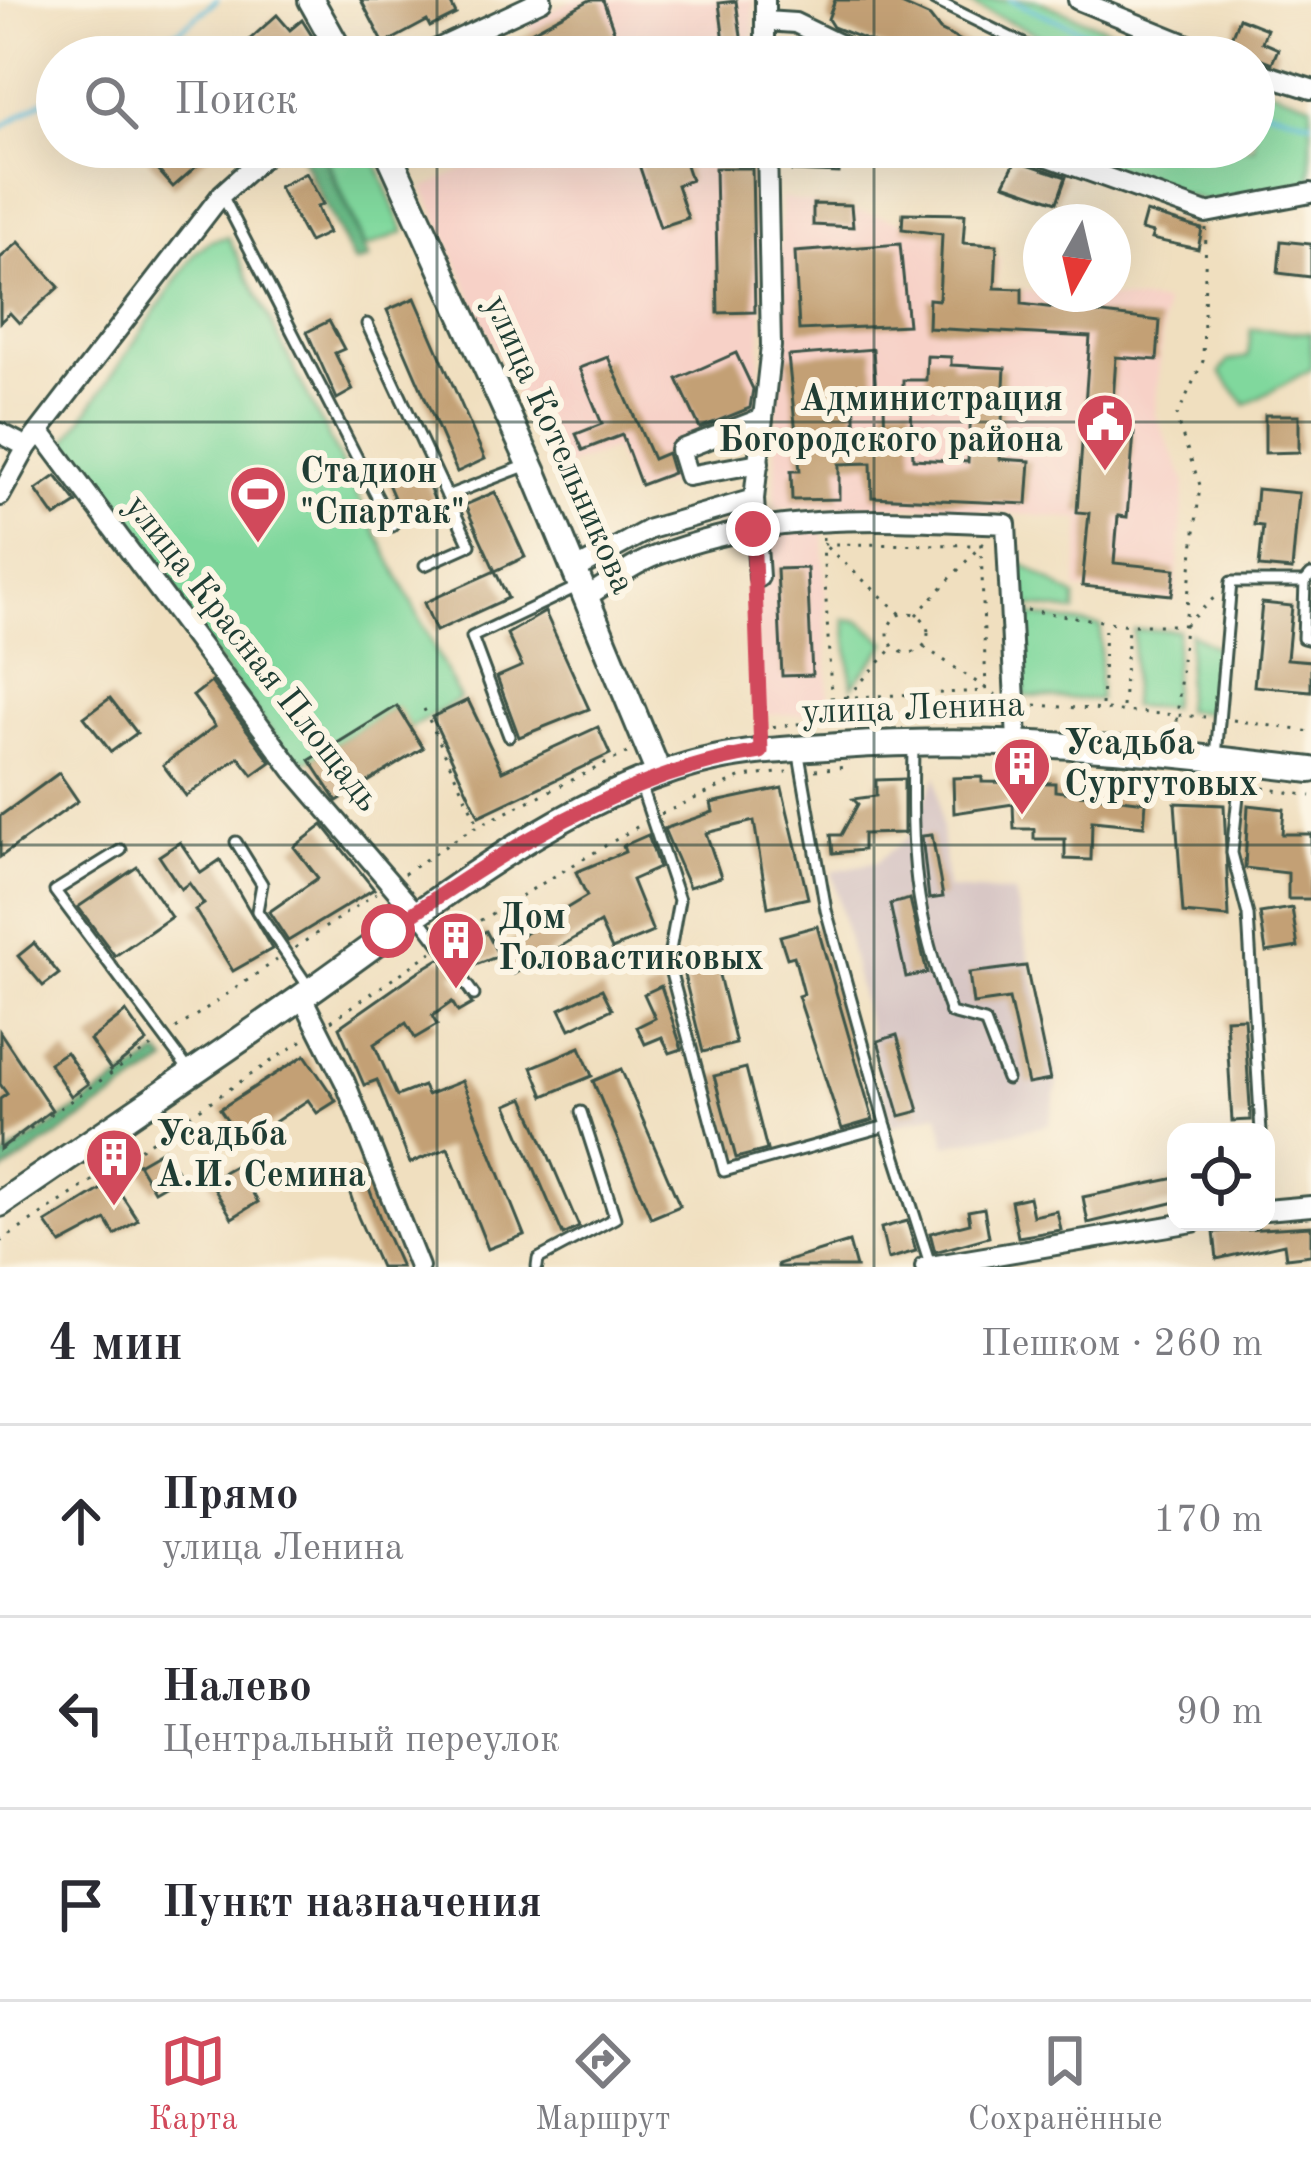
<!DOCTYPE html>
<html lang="ru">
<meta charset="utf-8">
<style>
body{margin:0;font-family:"Old Standard TT",serif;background:#f2f2f3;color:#2b2b33}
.controls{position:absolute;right:36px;bottom:36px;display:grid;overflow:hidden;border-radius:24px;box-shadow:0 12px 48px #0002}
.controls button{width:108px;height:108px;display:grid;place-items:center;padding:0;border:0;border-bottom:3px solid #e1e1e2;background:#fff;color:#2b2b33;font:60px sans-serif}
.compass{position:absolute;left:1023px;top:204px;width:108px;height:108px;border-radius:50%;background:#fff;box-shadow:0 12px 48px #0002;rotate:188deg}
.stop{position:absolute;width:36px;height:36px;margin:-27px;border:9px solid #d1495b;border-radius:50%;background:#fff}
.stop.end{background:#d1495b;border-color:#fff;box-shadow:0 3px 12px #0008}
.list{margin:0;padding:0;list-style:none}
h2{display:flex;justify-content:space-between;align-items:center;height:156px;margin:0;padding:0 48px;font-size:51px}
h2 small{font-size:39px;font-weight:400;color:#7c7c81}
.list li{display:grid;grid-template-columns:78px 1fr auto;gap:36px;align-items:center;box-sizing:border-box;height:192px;padding:0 48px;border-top:3px solid #e1e1e2}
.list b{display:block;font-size:45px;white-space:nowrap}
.list p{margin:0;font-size:39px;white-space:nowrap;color:#7c7c81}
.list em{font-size:39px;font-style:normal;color:#7c7c81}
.icon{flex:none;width:66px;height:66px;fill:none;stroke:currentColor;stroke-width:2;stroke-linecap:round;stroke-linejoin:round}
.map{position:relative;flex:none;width:1311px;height:1267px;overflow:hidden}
.search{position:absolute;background:#fff;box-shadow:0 12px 48px #0002;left:36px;right:36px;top:36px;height:132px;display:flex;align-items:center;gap:30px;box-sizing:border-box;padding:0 42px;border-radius:66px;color:#7c7c81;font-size:45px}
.sheet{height:732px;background:#fff}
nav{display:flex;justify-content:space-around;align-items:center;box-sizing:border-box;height:168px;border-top:3px solid #e1e1e2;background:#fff;font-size:33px;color:#7c7c81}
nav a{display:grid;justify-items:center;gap:6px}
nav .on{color:#d1495b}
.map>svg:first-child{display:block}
.built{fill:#f7d1c7}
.industrial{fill:#d2bfc0}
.green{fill:#80d89d;stroke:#508a68;stroke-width:3}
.forest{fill:#68b884;stroke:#447a5c;stroke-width:3}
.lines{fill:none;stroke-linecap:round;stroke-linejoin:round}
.stream{stroke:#5fbfdd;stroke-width:4.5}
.building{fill:#c3a074}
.lane-casing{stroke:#3e5549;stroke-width:15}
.street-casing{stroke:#3e5549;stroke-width:24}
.secondary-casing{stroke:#3e5549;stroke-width:30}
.path{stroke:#3e5549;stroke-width:3;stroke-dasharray:3 9;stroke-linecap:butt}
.lane{stroke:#fff;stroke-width:9}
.street{stroke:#fff;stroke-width:18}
.secondary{stroke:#fff;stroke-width:24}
.route{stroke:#d1495b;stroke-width:15}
.grid{fill:none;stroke:#1f3d34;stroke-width:3;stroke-opacity:0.55}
.labels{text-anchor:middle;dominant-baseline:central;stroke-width:12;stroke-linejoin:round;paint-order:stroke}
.poi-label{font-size:36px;font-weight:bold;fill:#1f3d34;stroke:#fcf5e5;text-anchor:start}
.street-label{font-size:36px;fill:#1f3d34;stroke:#fcf5e5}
</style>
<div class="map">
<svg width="1311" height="1267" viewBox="0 0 1311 1267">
<rect width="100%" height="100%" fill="#fcf5e5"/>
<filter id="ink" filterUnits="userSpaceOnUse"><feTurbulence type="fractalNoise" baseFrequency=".00833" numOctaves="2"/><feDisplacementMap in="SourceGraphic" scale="24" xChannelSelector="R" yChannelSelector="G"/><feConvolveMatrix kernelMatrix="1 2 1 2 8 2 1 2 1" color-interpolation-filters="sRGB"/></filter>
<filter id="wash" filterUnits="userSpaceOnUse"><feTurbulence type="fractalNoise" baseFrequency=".004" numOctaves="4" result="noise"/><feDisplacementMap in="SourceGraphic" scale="48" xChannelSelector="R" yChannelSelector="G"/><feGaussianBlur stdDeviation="2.7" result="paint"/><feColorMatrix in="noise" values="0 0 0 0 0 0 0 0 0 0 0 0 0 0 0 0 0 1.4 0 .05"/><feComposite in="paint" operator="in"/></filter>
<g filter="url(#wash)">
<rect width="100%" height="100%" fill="#f0dfbf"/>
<g class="built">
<polygon points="572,0 753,0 754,57 545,57 528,22"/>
<polygon points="511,147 757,147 762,315 757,421 681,450 688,476 633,495 614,449 550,473 424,188"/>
<polygon points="781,198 882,216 963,243 1000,259 996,288 1165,303 1155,413 1185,481 1175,601 1076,590 1081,519 912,506 775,508"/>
<polygon points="753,529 823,530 829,714 760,715"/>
</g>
<polygon class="industrial" points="937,775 947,889 1014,893 1058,1083 1049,1125 946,1145 939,1113 891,1126 832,871 877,862 907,838"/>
<g class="green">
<polygon points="961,0 1036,0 1176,57 1120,53 1126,57 1088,57"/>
<polygon points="1254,84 1311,103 1311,184 1211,203 1051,154 1046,147 1254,147"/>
<polygon points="322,147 370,147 404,232 366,247"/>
<polygon points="228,237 460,699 410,728 396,707 310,760 291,759 62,449 195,253 210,241"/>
<polygon points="1251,329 1311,333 1311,369 1246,405 1220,373 1228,361 1248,357"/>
<polygon points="1020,562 1075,597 1075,612 1020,605"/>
<polygon points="1022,614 1101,626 1099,700 1024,696"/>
<polygon points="845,619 860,621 887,643 852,686"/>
<polygon points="1134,630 1178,630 1170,708 1131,706"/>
<polygon points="1190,633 1220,650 1215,714 1184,710"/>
</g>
<g class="forest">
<polygon points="319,147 369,259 354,263 302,157"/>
<polygon points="160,1054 167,1062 0,1174 0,1160"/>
</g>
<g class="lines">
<g class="stream">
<polyline points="1010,0 1144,57"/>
<polyline points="119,57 181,29 217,0"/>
<polyline points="1254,106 1311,121"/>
<polyline points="0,128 57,92"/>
</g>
</g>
<g id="blocks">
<g class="building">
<polygon points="361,0 449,0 456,14 430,27 427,21 384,44"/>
<polygon points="590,0 603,0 623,57 510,57 505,46"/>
<polygon points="835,0 892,0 930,17 940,30 993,57 909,57 833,27 828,19"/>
<polygon points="736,1 744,57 726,57 719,3"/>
<polygon points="277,15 290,30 302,20 317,44 302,57 263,57 248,41"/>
<polygon points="1239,18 1267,29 1262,42 1278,49 1272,63 1228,46"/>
<polygon points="162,147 218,147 173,187 148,159"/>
<polygon points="633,147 680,147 691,180 677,185 688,218 660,227"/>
<polygon points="793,147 840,147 839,173 792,171"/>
<polygon points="1016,160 1066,177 1057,202 1004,184"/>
<polygon points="715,168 752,168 755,312 718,313"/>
<polygon points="306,173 323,204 317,207 328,233 309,242 279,187"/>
<polygon points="813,204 851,205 853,227 813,225"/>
<polygon points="1146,212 1202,229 1198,249 1151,239 1153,233 1141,230"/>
<polygon points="903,213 965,214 963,243 997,245 995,288 1022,289 1022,304 1160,321 1157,360 1116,357 1111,431 1134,433 1127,517 1118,516 1114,563 1175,569 1172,595 1082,586 1089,513 1077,512 1090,337 928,328 929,299 939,300 942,234 902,229"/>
<polygon points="1281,241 1311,244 1311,277 1278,273"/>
<polygon points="19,242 59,287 19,323 10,313 0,322 0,258"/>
<polygon points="900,244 908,325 799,330 795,252"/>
<polygon points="415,298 485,459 457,472 387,310"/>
<polygon points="329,321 344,349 335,353 353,390 337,399 307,332"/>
<polygon points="873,349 876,393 854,395 856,440 885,439 884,404 911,404 913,459 968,462 972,397 903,394 903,380 926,380 927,356 951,357 951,365 1005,368 1000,459 1030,461 1027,504 872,497 871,463 839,464 839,499 792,500 791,471 800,471 788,356"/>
<polygon points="736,353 753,389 750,408 700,428 677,379"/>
<polygon points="608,357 653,459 667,453 673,473 641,485 622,435 583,450 576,434 602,424 579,368"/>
<polygon points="1265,415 1299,415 1299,452 1265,453"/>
<polygon points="419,464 437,506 404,521 386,479"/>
<polygon points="56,476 77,503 55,517 36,490"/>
<polygon points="1257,489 1299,493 1292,570 1259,567 1263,526 1254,525"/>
<polygon points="495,492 525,557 495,571 465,505"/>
<polygon points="807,568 812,675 782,676 777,569"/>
<polygon points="495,571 508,598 436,631 424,603"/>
<polygon points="1262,603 1292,606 1287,659 1311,661 1311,691 1254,686"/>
<polygon points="545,612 589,709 519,737 497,677 522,666 507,634"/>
<polygon points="211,682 271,762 253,775 239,757 186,796 163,765 215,726 193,696"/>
<polygon points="110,698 137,733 111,752 84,717"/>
<polygon points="468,700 502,771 598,727 610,754 479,816 432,717"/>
<polygon points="397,706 423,748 337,801 310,760"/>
<polygon points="59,773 78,801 0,857 0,816"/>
<polygon points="982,777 982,782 1055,783 1055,791 1146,802 1144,826 1092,821 1091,860 1065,859 1065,839 1034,839 1034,829 1014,829 1013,804 954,813 953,778"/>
<polygon points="904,779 904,833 863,834 863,850 833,853 831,835 841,835 858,804 853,799 876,796 876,780"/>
<polygon points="782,788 808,898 768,907 754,821 706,833 721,877 689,887 664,829 713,812 711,803"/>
<polygon points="1175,803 1224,805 1229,917 1183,913"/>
<polygon points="1248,805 1284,809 1282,834 1311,834 1311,899 1288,899 1288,873 1245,868"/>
<polygon points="323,825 374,889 288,941 269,912 318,878 294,847"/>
<polygon points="648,835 659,868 632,880 653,932 612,949 600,923 514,974 499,949 587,896 576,872 625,852 623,846"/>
<polygon points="932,835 943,897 929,899 922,836"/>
<polygon points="180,842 201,873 220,860 272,949 233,971 195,910 204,904 189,883 181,889 159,856"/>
<polygon points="137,867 171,917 115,956 78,907"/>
<polygon points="910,899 927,973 906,977 890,904"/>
<polygon points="1292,908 1298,947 1266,952 1260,913"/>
<polygon points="817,926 873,1120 842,1129 798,996 804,994 794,956 787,958 780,936"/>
<polygon points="486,931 499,956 452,974 472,1004 458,1012 452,1002 432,1016 437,1025 415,1038 406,1023 374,1044 397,1096 423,1086 427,1095 462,1081 524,1235 488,1249 448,1148 410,1163 377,1080 364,1085 339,1027 416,973 439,959 451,962 455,950"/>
<polygon points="34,943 59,974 43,986 18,956"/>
<polygon points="715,959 736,1044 703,1052 682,967"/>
<polygon points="1026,966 1050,1080 1028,1084 1009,999 973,1004 969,973"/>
<polygon points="661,986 682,1049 670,1053 662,1037 645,1044 637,1027 655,1018 644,994"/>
<polygon points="602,989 612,1009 570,1029 560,1009"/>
<polygon points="126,1012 147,1042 111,1070 90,1040"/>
<polygon points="1244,1018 1251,1120 1232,1121 1226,1019"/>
<polygon points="0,1032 52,1110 0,1149 0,1099 7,1094 0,1084"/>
<polygon points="897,1035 919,1111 900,1116 878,1041"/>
<polygon points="580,1047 592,1076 544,1096 532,1067"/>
<polygon points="66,1052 88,1084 71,1096 49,1063"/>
<polygon points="305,1055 336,1101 317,1113 308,1100 243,1143 220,1109"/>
<polygon points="746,1068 767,1150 736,1158 714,1076"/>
<polygon points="621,1069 680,1206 651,1218 593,1081"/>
<polygon points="524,1098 579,1227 563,1235 507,1105"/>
<polygon points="164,1149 180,1176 154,1191 138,1164"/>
<polygon points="236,1165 258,1202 232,1218 209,1180"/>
<polygon points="362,1169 384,1229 401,1267 380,1267 358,1217 344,1176"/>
<polygon points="1176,1178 1176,1202 1088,1223 1083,1197"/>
<polygon points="113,1182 138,1220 115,1235 106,1220 61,1244 46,1223"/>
<polygon points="1029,1197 1033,1216 1057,1211 1061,1230 1018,1237 1011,1201"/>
<polygon points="984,1208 989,1237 935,1252 930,1233 970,1223 968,1211"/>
<polygon points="907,1221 916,1251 888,1259 881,1228"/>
<polygon points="1311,1226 1311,1255 1286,1258 1284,1244 1217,1259 1214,1232"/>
<polygon points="849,1242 856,1267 778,1267 778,1264"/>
</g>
</g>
</g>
<g filter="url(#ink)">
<use href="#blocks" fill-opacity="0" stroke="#3e5549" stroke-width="3"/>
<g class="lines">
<g class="lane-casing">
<g id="lane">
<polyline points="934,0 1050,57"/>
<polyline points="222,195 392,526"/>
<polyline points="367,324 447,496 525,466"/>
<polyline points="425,565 470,545 447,496"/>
<polyline points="1305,582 1303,638 1311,640"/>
<polyline points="509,736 472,637 581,585"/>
<path d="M913 748C911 854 913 912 951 1013L985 1022 1007 1079"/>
<polyline points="1216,757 1231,582 1305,582 1311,575"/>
<polyline points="1241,767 1232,853 1248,915 1261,1132"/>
<polyline points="641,787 679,900 668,962 724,1171 886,1126 826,910 798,749"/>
<polyline points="236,842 262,884 257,911 308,986"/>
<polyline points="121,850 55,891 191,1073"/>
<polyline points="418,916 447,954"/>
<polyline points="461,977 474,995"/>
<polyline points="886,1126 931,1267"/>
<polyline points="537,1267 538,1259 615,1218 581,1112"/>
</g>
</g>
<g class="street-casing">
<g id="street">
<polyline points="1078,0 1218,57"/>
<polyline points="765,21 795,23 865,57"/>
<polyline points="420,57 542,0"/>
<polyline points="765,57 765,0"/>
<polyline points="1254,71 1311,89"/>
<polyline points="1021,147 1206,213 1311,193"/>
<polyline points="40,431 294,771 415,912"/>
<polyline points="0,433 27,447"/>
<polyline points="759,463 688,476 680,450 763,418"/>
<polyline points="0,496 27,447 222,194 274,147"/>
<polyline points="575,570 650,529 754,499"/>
<polyline points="759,577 754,499 771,346 767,147"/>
<path d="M586 597C609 583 633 564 658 555 774 511 885 519 1006 524L1017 741"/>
<polyline points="302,997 345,1082 419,1267"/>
<polyline points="1266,1210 1311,1206"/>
<polyline points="925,1267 1193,1222"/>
</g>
</g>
<g class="secondary-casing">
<g id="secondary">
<polyline points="311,0 343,57"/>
<polyline points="386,147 536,477 659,774"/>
<path d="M0 1204C100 1135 201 1068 300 998 419 915 570 789 714 759 755 750 798 749 840 746 1008 735 1146 750 1311 770"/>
</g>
</g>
<g class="path">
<polyline points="1206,228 1203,361 1176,418 1200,485 1185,625 1217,595"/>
<polyline points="823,537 823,544 902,615"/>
<polyline points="759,596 761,731"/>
<polyline points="1027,610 1128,625 1185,625 1176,732"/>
<circle cx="908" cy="633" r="20"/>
<polyline points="916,615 986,540"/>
<polyline points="924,647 996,695"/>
<polyline points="831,698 986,691 981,545 823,544 832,712"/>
<polyline points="1035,705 1205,717"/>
<polyline points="1102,705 1105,625"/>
<polyline points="1123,707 1128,627"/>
<polyline points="424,709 478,824"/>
<polyline points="1233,720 1311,732"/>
<polyline points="824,721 996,706"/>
<polyline points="761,728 824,721 894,647"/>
<polyline points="815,770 847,767"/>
<polyline points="1114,771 1224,783"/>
<polyline points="1251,786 1311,796"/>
<polyline points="661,814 742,777 787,772"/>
<polyline points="404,874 468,831 627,753"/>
<polyline points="449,939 642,824"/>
<polyline points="295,948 376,893"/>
<polyline points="331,1021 432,952"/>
<polyline points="176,1029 277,960"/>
<polyline points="0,1149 153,1045"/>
<polyline points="0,1242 303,1040"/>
</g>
<use href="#lane" class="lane"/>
<use href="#street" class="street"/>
<use href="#secondary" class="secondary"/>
</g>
</g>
<g class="lines" filter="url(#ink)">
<path class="route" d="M388 931C501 852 624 772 761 752L753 529"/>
</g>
<path class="grid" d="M437 0V57M874 0V57M437 147V1267M874 147V1267M0 422H1311M0 845H1311"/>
<defs>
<g id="civic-pin" transform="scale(3)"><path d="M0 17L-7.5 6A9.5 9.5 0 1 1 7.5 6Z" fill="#d1495b" stroke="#fcf5e5"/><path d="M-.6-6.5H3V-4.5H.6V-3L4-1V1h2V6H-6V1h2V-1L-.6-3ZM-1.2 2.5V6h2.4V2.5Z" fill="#fff"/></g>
<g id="stadium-pin" transform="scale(3)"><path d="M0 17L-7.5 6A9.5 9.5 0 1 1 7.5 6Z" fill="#d1495b" stroke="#fcf5e5"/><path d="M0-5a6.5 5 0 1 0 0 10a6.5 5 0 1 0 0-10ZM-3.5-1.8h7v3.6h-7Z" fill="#fff"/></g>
<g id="building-pin" transform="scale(3)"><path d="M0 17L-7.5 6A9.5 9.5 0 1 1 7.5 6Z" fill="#d1495b" stroke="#fcf5e5"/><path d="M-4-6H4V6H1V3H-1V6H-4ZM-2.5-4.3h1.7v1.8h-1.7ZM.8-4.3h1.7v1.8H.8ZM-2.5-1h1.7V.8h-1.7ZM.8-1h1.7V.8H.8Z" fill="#fff"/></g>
</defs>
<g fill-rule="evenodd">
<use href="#civic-pin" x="1105" y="422"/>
<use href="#stadium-pin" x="258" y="494"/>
<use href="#building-pin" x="1022" y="766"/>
<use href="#building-pin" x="456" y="940"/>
<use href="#building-pin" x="114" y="1157"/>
</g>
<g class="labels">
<g class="poi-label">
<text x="1063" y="401" text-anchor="end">Администрация<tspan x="1063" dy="41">Богородского района</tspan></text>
<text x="300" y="473">Стадион<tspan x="300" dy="41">"Спартак"</tspan></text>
<text x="1064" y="745">Усадьба<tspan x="1064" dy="41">Сургутовых</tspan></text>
<text x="498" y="919">Дом<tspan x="498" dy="41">Головастиковых</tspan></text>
<text x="156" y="1136">Усадьба<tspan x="156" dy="41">А.И. Семина</tspan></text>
</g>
<g class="street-label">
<text transform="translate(558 445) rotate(66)">улица Котельникова</text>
<text transform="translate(251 654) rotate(52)">улица Красная Площадь</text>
<text transform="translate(913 710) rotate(-2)">улица Ленина</text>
</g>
</g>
</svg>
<div class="controls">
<button><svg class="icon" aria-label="locate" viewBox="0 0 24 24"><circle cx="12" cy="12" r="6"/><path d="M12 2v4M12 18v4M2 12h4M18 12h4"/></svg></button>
</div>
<svg class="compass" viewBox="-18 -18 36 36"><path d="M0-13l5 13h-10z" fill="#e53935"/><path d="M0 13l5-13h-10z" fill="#7c7c81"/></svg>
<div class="stop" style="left:388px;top:931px"></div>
<div class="stop end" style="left:753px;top:529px"></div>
<div class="search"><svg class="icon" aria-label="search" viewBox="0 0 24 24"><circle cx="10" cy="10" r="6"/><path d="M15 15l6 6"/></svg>Поиск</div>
</div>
<section class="sheet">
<h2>4 мин<small>Пешком · 260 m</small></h2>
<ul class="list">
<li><svg class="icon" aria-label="ahead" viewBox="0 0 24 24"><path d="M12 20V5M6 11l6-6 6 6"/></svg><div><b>Прямо</b><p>улица Ленина</p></div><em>170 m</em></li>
<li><svg class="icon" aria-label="left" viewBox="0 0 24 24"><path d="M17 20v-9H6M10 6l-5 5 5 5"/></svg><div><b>Налево</b><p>Центральный переулок</p></div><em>90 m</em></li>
<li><svg class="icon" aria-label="arrive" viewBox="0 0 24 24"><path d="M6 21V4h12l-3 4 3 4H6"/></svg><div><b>Пункт назначения</b></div></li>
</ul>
</section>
<nav>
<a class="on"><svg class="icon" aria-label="map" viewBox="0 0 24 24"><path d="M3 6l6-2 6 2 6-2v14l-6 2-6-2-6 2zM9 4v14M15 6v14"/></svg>Карта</a>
<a><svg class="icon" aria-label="directions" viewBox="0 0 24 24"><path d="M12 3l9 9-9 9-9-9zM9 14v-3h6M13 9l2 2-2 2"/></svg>Маршрут</a>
<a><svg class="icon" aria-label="saved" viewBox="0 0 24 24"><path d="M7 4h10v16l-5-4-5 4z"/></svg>Сохранённые</a>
</nav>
